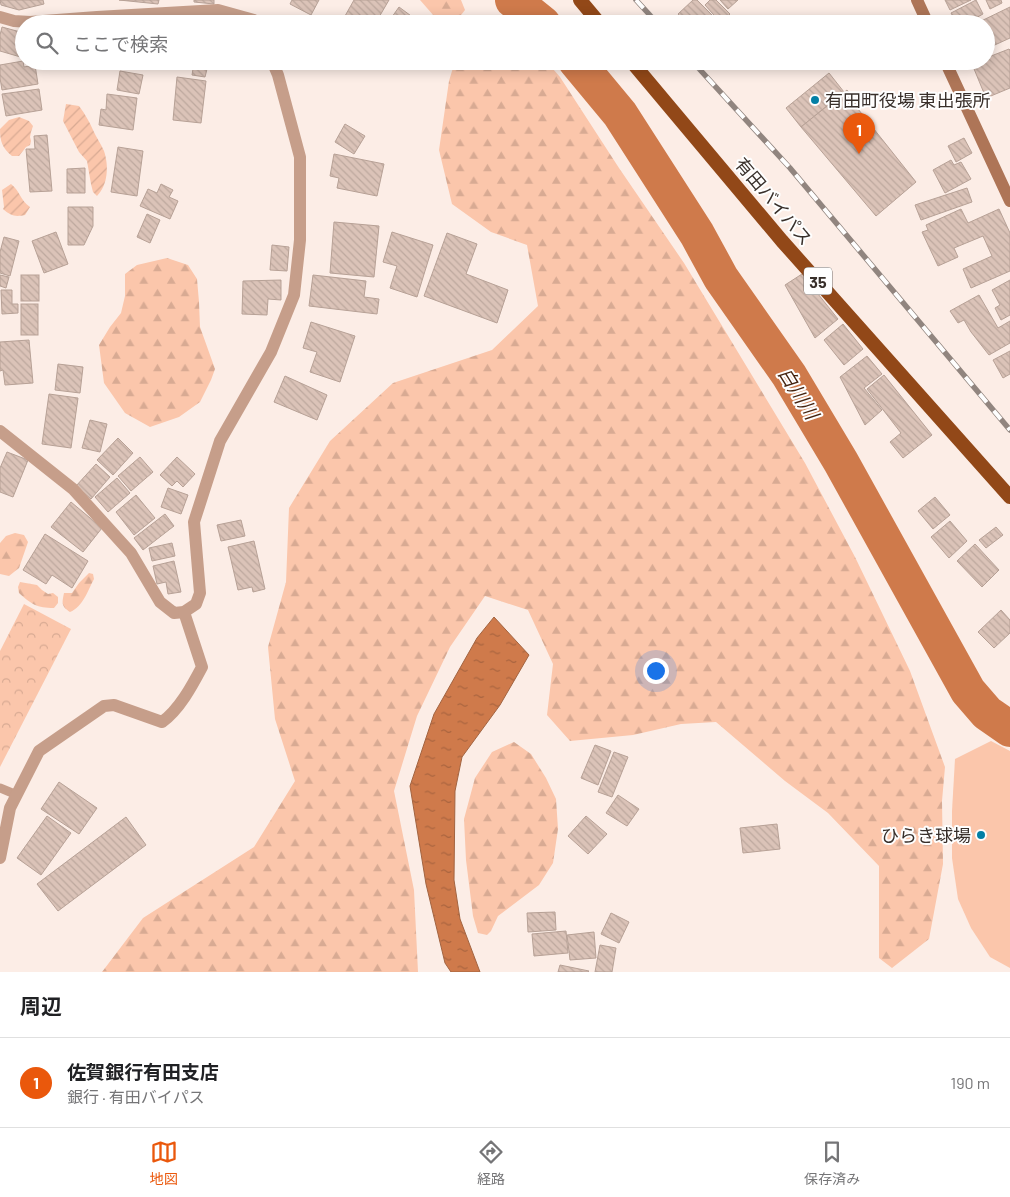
<!DOCTYPE html>
<html lang="ja">
<meta charset="utf-8">
<style>
body{margin:0;font-family:Barlow,"Noto Sans JP",sans-serif;background:#f2f2f2;color:#202124}
.you{position:absolute;left:655px;top:670px;width:18px;height:18px;margin:-12px;border:4px solid #fff;border-radius:50%;background:#1a73e8;box-shadow:0 0 0 8px #1a73e833}
.badge{display:grid;place-items:center;width:32px;height:32px;border-radius:50%;background:#ea580c;color:#fff;font-size:16px;font-weight:700}
.pin{position:absolute;translate:-50% -41px;filter:drop-shadow(0 1px 2px #0008)}
.pin::after{content:'';position:absolute;top:26px;width:18px;height:15px;background:inherit;clip-path:polygon(0 0,100% 0,50% 100%)}
.list{margin:0;padding:0;list-style:none}
h2{display:flex;justify-content:space-between;align-items:center;height:65px;margin:0;padding:0 20px;font-size:21px}
h2 small{font-size:16px;font-weight:400;color:#757577}
.list li{display:grid;grid-template-columns:32px 1fr auto;gap:15px;align-items:center;box-sizing:border-box;height:90px;padding:0 20px;border-top:1px solid #e0e0e0}
.list b{display:block;font-size:19px;white-space:nowrap}
.list p{margin:0;font-size:16px;white-space:nowrap;color:#757577}
.list em{font-size:16px;font-style:normal;color:#757577}
.icon{flex:none;width:28px;height:28px;fill:none;stroke:currentColor;stroke-width:2;stroke-linecap:round;stroke-linejoin:round}
.map{position:relative;flex:none;width:1010px;height:972px;overflow:hidden}
.search{position:absolute;background:#fff;box-shadow:0 2px 12px #0003;left:15px;right:15px;top:15px;height:55px;display:flex;align-items:center;gap:12px;box-sizing:border-box;padding:0 18px;border-radius:28px;color:#757577;font-size:19px}
.sheet{height:155px;background:#fff}
nav{display:flex;justify-content:space-around;align-items:center;box-sizing:border-box;height:70px;border-top:1px solid #e0e0e0;background:#fff;font-size:14px;color:#757577}
nav a{display:grid;justify-items:center;gap:2px}
nav .on{color:#ea580c}
.map>svg:first-child{display:block}
.grass{fill:#fbc6ab}
.forest{fill:url(#forest-firs)}
.park{fill:url(#park-crowns)}
.garden{fill:url(#garden-furrows)}
.water{fill:url(#water-ripples);stroke:#a26441}
.lines{fill:none;stroke-linecap:round;stroke-linejoin:round}
.river{stroke:#cf7a4b;stroke-width:36}
.building{fill:url(#building-back-hatch);stroke:#b7a196}
.service{stroke:#c69e8a;stroke-width:9}
.minor{stroke:#c69e8a;stroke-width:12}
.secondary{stroke:#ae7557;stroke-width:12}
.trunk{stroke:#924818;stroke-width:14}
.rail-casing{stroke:#91857f;stroke-width:5.5}
.rail{stroke:#fefefe;stroke-width:4;stroke-dasharray:11;stroke-linecap:butt}
.poi-dot{fill:#037fa5;stroke:#fefefe;stroke-width:2}
.labels{text-anchor:middle;dominant-baseline:central;stroke-width:4;stroke-linejoin:round;paint-order:stroke}
.shield{fill:#fefefe;stroke:#736d6a;stroke-width:1}
.shield-label{font-size:16px;font-weight:bold;fill:#382f2a}
.poi-label{font-size:18px;fill:#382f2a;stroke:#fefefe;text-anchor:start}
.street-label{font-size:18px;fill:#382f2a;stroke:#fefefe}
.water-label{font-size:19px;font-style:italic;fill:#45230f;stroke:#fefefe}
</style>
<div class="map">
<svg width="1010" height="972" viewBox="0 0 1010 972">
<defs>
<pattern id="forest-firs" width="22" height="20" patternUnits="userSpaceOnUse" patternTransform="scale(1.25)"><rect width="22" height="20" fill="#fbc6ab"/><path d="M5 1l3.5 6h-7zM16 11l3.5 6h-7z" fill="#d8aa93"/></pattern>
<pattern id="park-crowns" width="20" height="18" patternUnits="userSpaceOnUse" patternTransform="scale(1.25)"><rect width="20" height="18" fill="#fbc6ab"/><path d="M2 6a3 3 0 1 1 6 0M12 15a3 3 0 1 1 6 0" fill="none" stroke="#d8aa93"/></pattern>
<pattern id="garden-furrows" width="10" height="10" patternUnits="userSpaceOnUse" patternTransform="scale(1.25)"><rect width="10" height="10" fill="#fbc6ab"/><path d="M-1 1l2-2M0 10L10 0M9 11l2-2" fill="none" stroke="#d8aa93"/></pattern>
<pattern id="water-ripples" width="26" height="14" patternUnits="userSpaceOnUse" patternTransform="scale(1.25)"><rect width="26" height="14" fill="#cf7a4b"/><path d="M2 4q2-2 4 0t4 0M15 11q2-2 4 0t4 0" fill="none" stroke="#a9643f"/></pattern>
<pattern id="building-back-hatch" width="6" height="6" patternUnits="userSpaceOnUse" patternTransform="scale(1.25)"><rect width="6" height="6" fill="#dbc3b8"/><path d="M-1 5l2 2M0 0l6 6M5-1l2 2" fill="none" stroke="#bda89e"/></pattern>
</defs>
<rect width="100%" height="100%" fill="#fcede6"/>
<polygon class="grass" points="991,741 1010,751 1010,968 990,957 971,928 958,899 952,858 952,811 955,759"/>
<g class="forest">
<polygon points="420,0 461,0 465,10 454,24 441,24"/>
<polygon points="469,15 506,18 512,24 467,24"/>
<polygon points="455,61 546,61 560,77 619,168 684,263 805,463 855,557 910,671 945,767 942,801 943,864 929,939 892,968 879,958 879,866 828,813 785,781 716,722 681,724 633,735 570,741 547,715 553,664 528,610 485,596 450,647 417,716 394,791 414,890 418,972 102,972 143,918 254,847 295,781 275,719 268,647 286,582 289,508 330,441 393,383 492,350 538,306 527,245 491,232 452,204 439,150 449,81"/>
<polygon points="167,258 188,265 197,279 199,302 200,327 215,369 211,380 200,402 179,417 150,427 125,413 104,383 99,345 110,327 121,313 125,296 125,274 137,265"/>
<polygon points="15,533 24,535 28,542 19,568 9,576 0,574 0,543 6,536"/>
<path d="M89 573 93 574 94 579C88 590 83 607 70 612 61 606 62 603 64 593H72L79 583Z"/>
<path d="M20 582 37 585 42 590 48 594 53 593 58 597V603L54 608C37 608 31 604 19 593L18 587Z"/>
<polygon points="514,742 531,754 546,778 556,799 558,829 553,863 539,885 498,916 491,931 487,935 478,933 473,916 466,860 464,819 475,778 492,752"/>
</g>
<polygon class="park" points="24,604 71,629 0,767 0,651"/>
<g class="garden">
<path d="M66 104 79 106C85 114 89 121 93 130 96 137 101 144 104 151 109 166 108 185 97 196L93 192 91 184 87 161 79 152 63 121Z"/>
<path d="M19 117 29 121 33 126 31 132 30 137 31 141 30 145 26 147 19 156H12C2 148 0 141 0 129L9 120Z"/>
<path d="M11 184C20 191 20 200 30 207L25 215C15 217 11 216 3 209L4 207 2 190Z"/>
</g>
<polygon class="water" points="494,617 529,655 500,705 462,757 455,791 454,880 460,919 480,972 451,972 445,963 426,884 410,786 434,714 477,638"/>
<g class="lines">
<g class="river">
<polyline points="513,0 543,24"/>
<polyline points="576,61 620,114 697,234 721,278 789,375 841,462 968,691 987,713 1010,729"/>
</g>
</g>
<g class="building">
<polygon points="0,0 43,0 44,4 19,10 1,5"/>
<polygon points="119,0 159,0 158,4"/>
<polygon points="194,0 214,0 214,4 194,2"/>
<polygon points="292,0 319,0 311,15 290,4"/>
<polygon points="354,0 389,0 375,24 360,24 345,16"/>
<polygon points="693,0 697,0 718,21 715,24 687,24 678,14"/>
<polygon points="710,0 716,0 730,14 721,23 705,5"/>
<polygon points="720,0 738,0 728,9"/>
<polygon points="945,0 971,0 950,10"/>
<polygon points="976,0 983,14 965,24 957,24 951,13"/>
<polygon points="986,0 1001,0 1002,3 990,9"/>
<polygon points="399,7 422,24 387,24"/>
<polygon points="1010,7 1010,38 986,49 986,24 975,24"/>
<polygon points="206,16 216,17 215,24 205,24"/>
<polygon points="2,27 24,33 24,58 0,51 0,35"/>
<polygon points="1009,49 1010,50 1010,88 986,98 972,64 978,61 986,61 986,58"/>
<polygon points="23,61 24,67 35,65 38,84 2,90 0,78 0,65"/>
<polygon points="194,63 208,65 205,77 192,75"/>
<polygon points="120,71 143,75 139,94 117,90"/>
<polygon points="829,73 844,92 801,127 786,108"/>
<polygon points="177,77 206,81 201,123 173,120"/>
<polygon points="39,89 42,110 6,116 2,94"/>
<polygon points="847,90 861,107 858,109 916,182 876,216 801,127"/>
<polygon points="107,94 137,98 133,130 99,125 101,109 106,110"/>
<polygon points="345,124 365,136 354,154 335,142"/>
<polygon points="47,135 52,191 30,192 26,149 35,149 34,136"/>
<polygon points="964,138 972,153 956,162 948,146"/>
<polygon points="118,147 143,151 137,196 111,192"/>
<polygon points="334,154 384,164 377,196 337,188 339,178 330,176"/>
<polygon points="951,160 954,165 961,162 971,179 945,193 933,170"/>
<polygon points="85,168 85,193 67,193 67,169"/>
<polygon points="161,184 173,190 169,197 178,201 170,219 140,206 148,189 157,193"/>
<polygon points="967,188 972,202 921,220 915,205"/>
<polygon points="68,207 93,207 93,226 84,245 68,245"/>
<polygon points="961,209 968,223 999,209 1010,233 1010,271 971,288 963,269 992,256 983,236 954,248 958,257 938,266 922,232 928,230 926,225"/>
<polygon points="147,214 160,220 150,243 137,237"/>
<polygon points="334,222 379,226 374,277 330,273"/>
<polygon points="56,232 68,264 44,273 32,241"/>
<polygon points="392,232 433,245 417,297 390,288 397,266 383,262"/>
<polygon points="447,233 477,244 466,274 508,290 497,323 424,296"/>
<polygon points="4,237 19,241 10,276 0,273 0,252"/>
<polygon points="272,245 289,247 287,271 270,270"/>
<polygon points="802,274 838,319 815,338 785,285"/>
<polygon points="0,275 9,277 6,288 0,286"/>
<rect x="21" y="275" width="18" height="26"/>
<polygon points="313,275 366,281 364,297 379,299 377,314 309,306"/>
<polygon points="281,280 281,300 268,299 267,315 242,314 243,281"/>
<polygon points="1010,280 1010,315 1001,320 995,308 1000,305 992,290"/>
<polygon points="1,290 12,290 12,304 18,304 18,313 2,314"/>
<polygon points="979,295 998,328 1010,321 1010,343 989,355 971,332 964,320 958,323 950,311"/>
<rect x="21" y="304" width="17" height="31"/>
<polygon points="311,322 355,336 340,382 310,372 317,352 303,348"/>
<polygon points="843,324 863,349 844,365 824,340"/>
<polygon points="29,340 33,383 5,385 3,370 0,371 0,342"/>
<polygon points="1010,351 1010,374 1003,378 993,360"/>
<polygon points="867,356 882,374 864,388 882,410 865,425 840,377"/>
<polygon points="58,364 83,367 80,393 55,390"/>
<polygon points="884,375 932,435 903,458 890,442 901,433 867,389"/>
<polygon points="285,376 327,395 317,420 274,402"/>
<polygon points="49,394 78,398 71,448 42,444"/>
<polygon points="90,420 107,424 100,452 82,448"/>
<polygon points="118,438 133,453 113,475 97,460"/>
<polygon points="7,452 28,460 13,497 0,492 0,468"/>
<polygon points="140,457 153,472 131,491 118,476"/>
<polygon points="177,457 195,474 183,487 177,481 172,486 160,475"/>
<polygon points="96,464 110,477 91,499 76,486"/>
<polygon points="117,478 130,493 108,512 95,497"/>
<polygon points="168,488 188,495 181,514 161,507"/>
<polygon points="136,495 155,518 134,535 116,512"/>
<polygon points="935,497 950,515 933,529 918,511"/>
<polygon points="71,502 102,528 83,552 51,527"/>
<polygon points="165,514 174,526 143,550 134,538"/>
<polygon points="241,520 245,536 221,541 217,525"/>
<polygon points="950,521 967,541 949,558 931,537"/>
<polygon points="996,527 1003,535 986,548 979,540"/>
<polygon points="45,534 88,561 72,588 52,575 46,584 23,570"/>
<polygon points="254,541 265,589 253,592 252,587 238,590 228,547"/>
<polygon points="172,543 175,556 152,561 149,548"/>
<polygon points="975,544 999,570 982,587 957,561"/>
<polygon points="174,561 181,592 168,594 166,582 157,584 153,566"/>
<polygon points="1001,610 1010,620 1010,633 994,648 978,632"/>
<polygon points="595,745 611,751 598,785 581,778"/>
<polygon points="614,752 628,757 612,797 598,792"/>
<polygon points="59,782 97,808 79,834 41,809"/>
<polygon points="618,795 639,809 627,826 606,813"/>
<polygon points="47,816 71,833 41,875 17,858"/>
<polygon points="586,816 607,834 588,854 568,836"/>
<polygon points="126,817 146,845 58,911 37,884"/>
<polygon points="777,824 780,849 743,853 740,828"/>
<polygon points="555,912 556,930 528,932 527,913"/>
<polygon points="611,913 629,922 619,943 601,934"/>
<polygon points="566,931 568,953 534,956 532,934"/>
<polygon points="594,932 596,958 570,960 567,935"/>
<polygon points="600,945 616,948 612,972 595,972"/>
<polygon points="560,965 589,971 588,972 558,972"/>
</g>
<g class="lines">
<polyline class="service" points="0,788 17,795"/>
<g class="minor">
<polyline points="0,17 14,21 30,22 97,17 218,10 254,20 256,24"/>
<polyline points="0,431 73,489 131,553 160,602 174,613 184,612 196,604 200,593 194,522 220,441 271,352 294,295 300,240 300,157 278,75 272,61"/>
<path d="M0 858 10 808 39 751 104 706 114 705 162 722C179 710 192 686 202 667L184 612"/>
</g>
<g class="secondary">
<polyline points="917,0 928,24"/>
<polyline points="945,61 1010,201"/>
</g>
<g class="trunk">
<polyline points="580,0 600,24"/>
<polyline points="631,61 782,241 1010,497"/>
</g>
<g class="rail-casing">
<g id="rail">
<polyline points="636,0 658,24"/>
<polyline points="692,61 790,168 1010,430"/>
</g>
</g>
<use href="#rail" class="rail"/>
</g>
<g class="poi-dot">
<circle cx="815" cy="100" r="5"/>
<circle cx="981" cy="835" r="5"/>
</g>
<g class="labels">
<rect class="shield" x="804" y="267.5" width="28" height="27" rx="4"/>
<g class="shield-label">
<text x="818" y="281">35</text>
</g>
<g class="poi-label">
<text x="825" y="100">有田町役場 東出張所</text>
<text x="971" y="835" text-anchor="end">ひらき球場</text>
</g>
<g class="street-label">
<text transform="translate(774 201) rotate(50)">有田バイパス</text>
</g>
<g class="water-label">
<text transform="translate(799 393) rotate(58)">白川川</text>
</g>
</g>
</svg>
<div class="you"></div>
<div class="pin badge" style="left:859px;top:154px">1</div>
<div class="search"><svg class="icon" aria-label="search" viewBox="0 0 24 24"><circle cx="10" cy="10" r="6"/><path d="M15 15l6 6"/></svg>ここで検索</div>
</div>
<section class="sheet">
<h2>周辺<small></small></h2>
<ul class="list">
<li><span class="badge">1</span><div><b>佐賀銀行有田支店</b><p>銀行 · 有田バイパス</p></div><em>190 m</em></li>
</ul>
</section>
<nav>
<a class="on"><svg class="icon" aria-label="map" viewBox="0 0 24 24"><path d="M3 6l6-2 6 2 6-2v14l-6 2-6-2-6 2zM9 4v14M15 6v14"/></svg>地図</a>
<a><svg class="icon" aria-label="directions" viewBox="0 0 24 24"><path d="M12 3l9 9-9 9-9-9zM9 14v-3h6M13 9l2 2-2 2"/></svg>経路</a>
<a><svg class="icon" aria-label="saved" viewBox="0 0 24 24"><path d="M7 4h10v16l-5-4-5 4z"/></svg>保存済み</a>
</nav>
